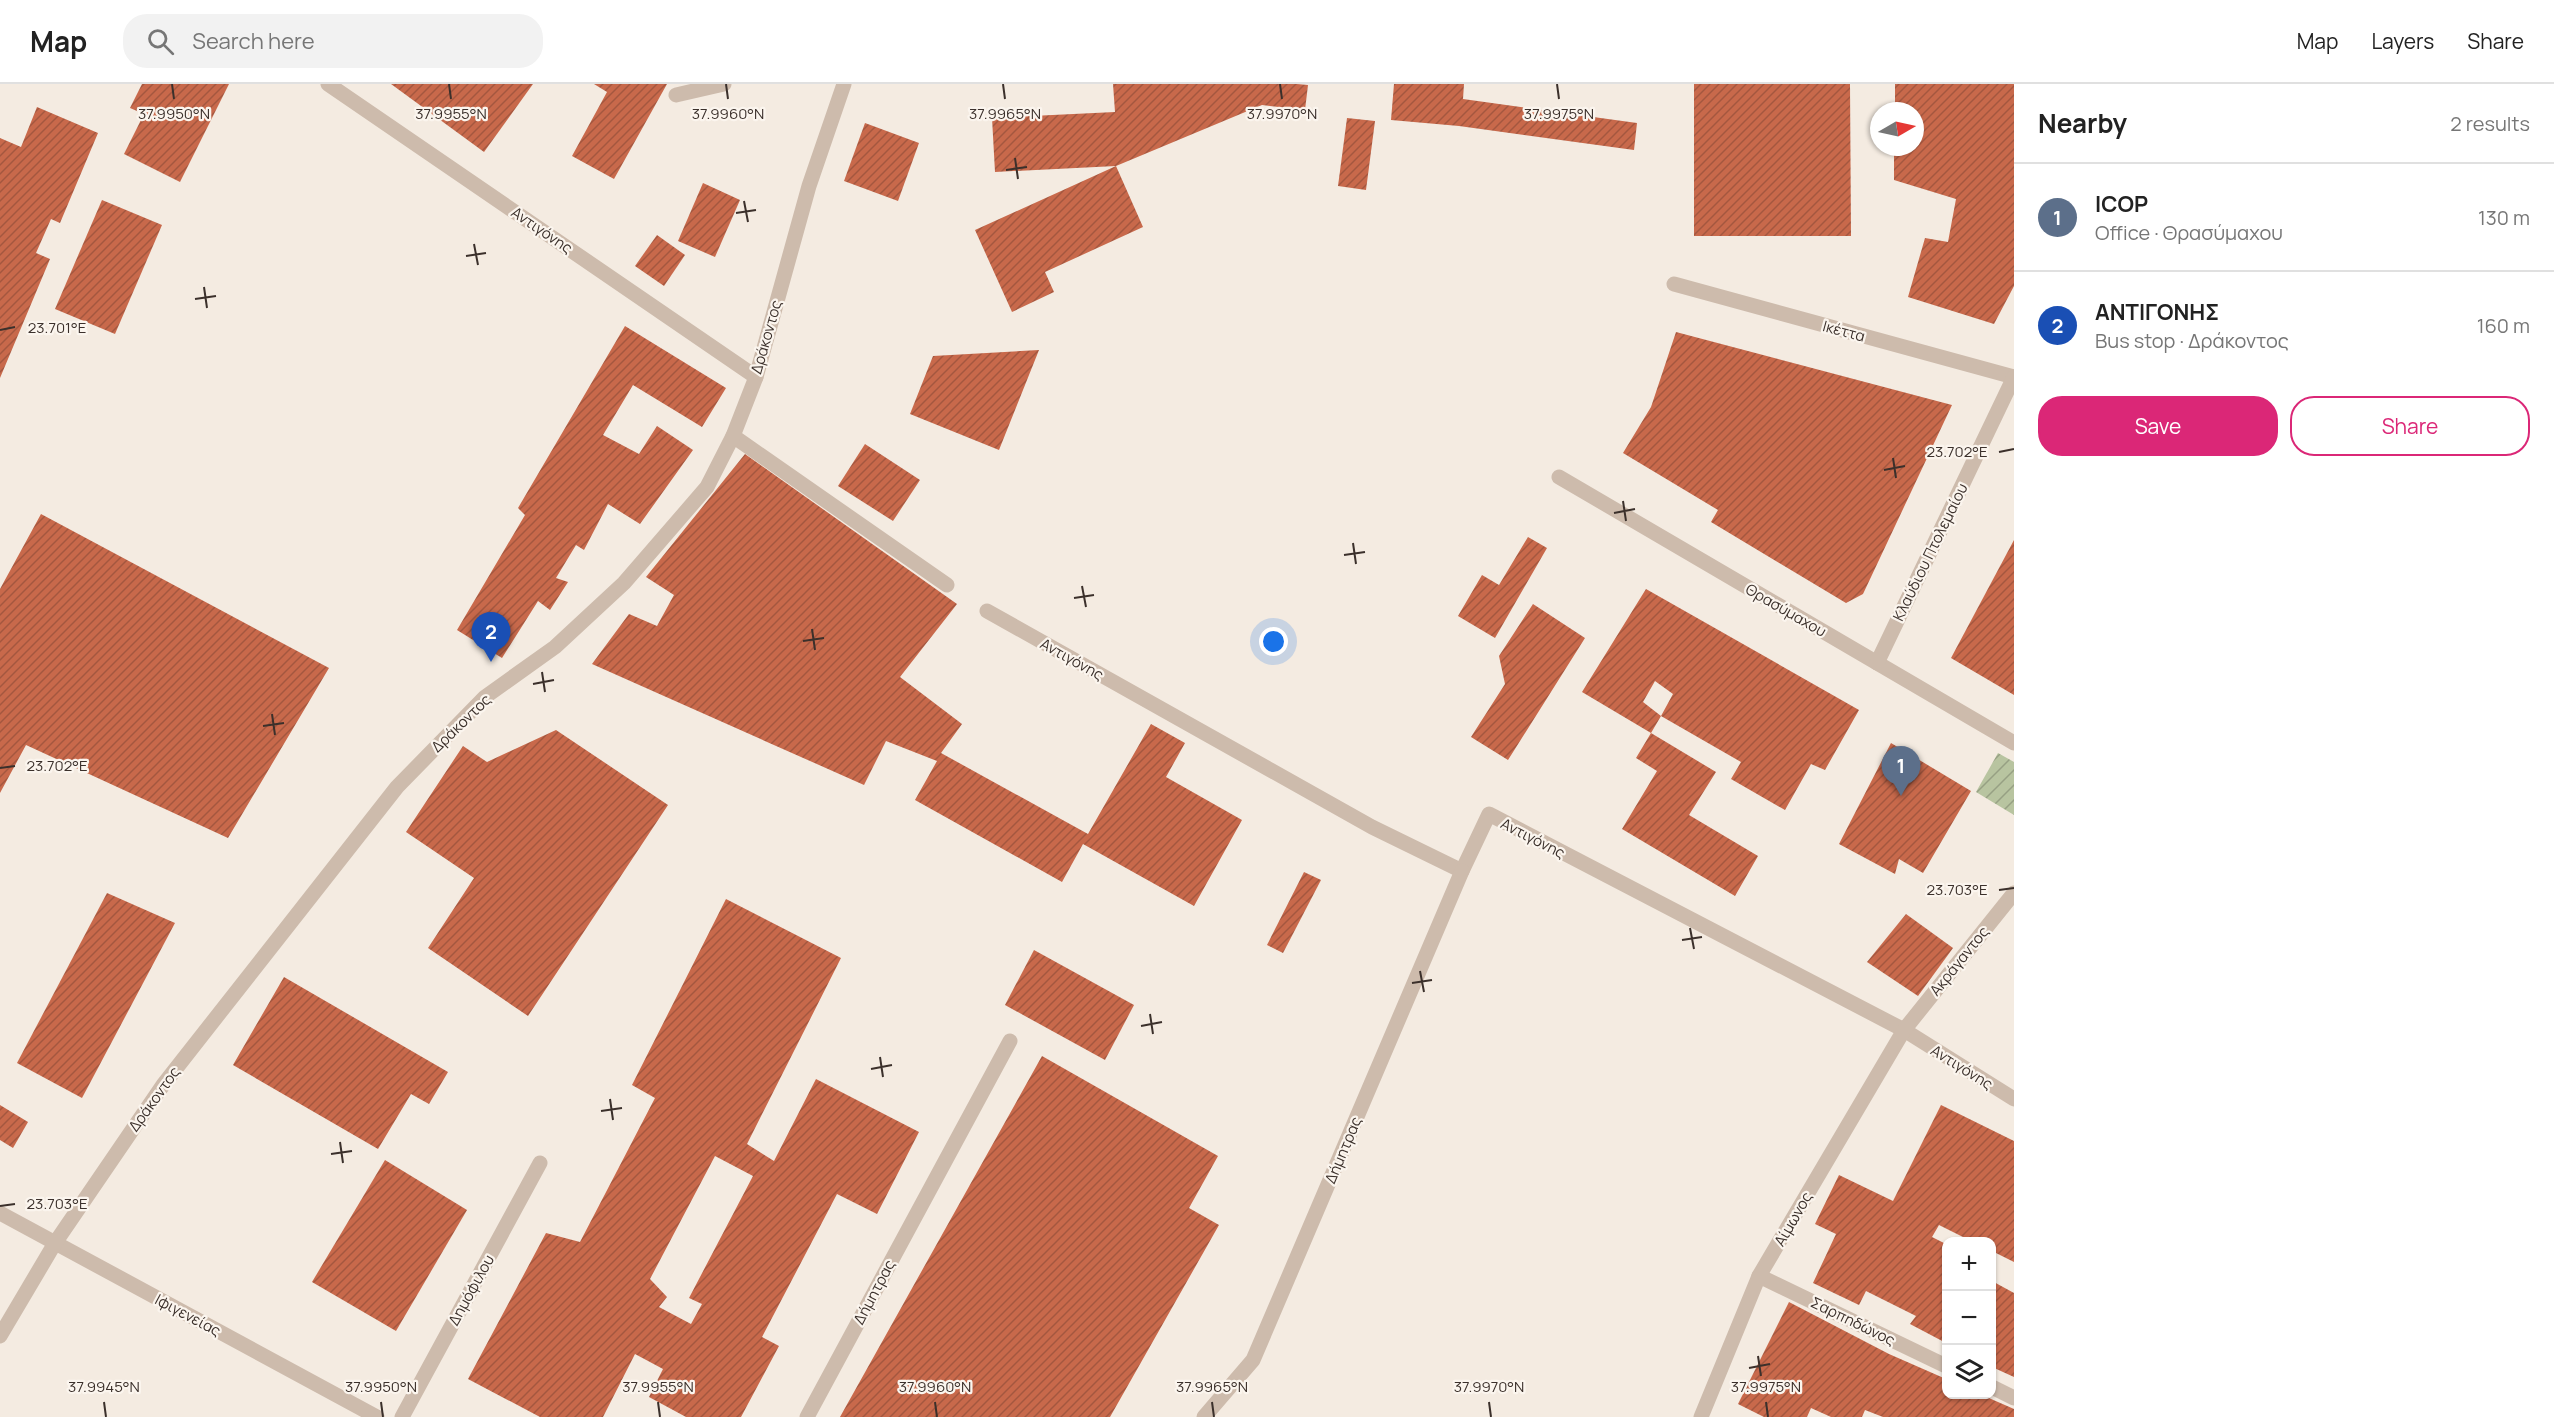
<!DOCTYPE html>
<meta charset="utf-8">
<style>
body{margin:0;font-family:Manrope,sans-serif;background:#f2f2f2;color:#222}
.controls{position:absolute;right:18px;bottom:18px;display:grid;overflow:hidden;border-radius:12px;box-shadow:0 2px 4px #0004}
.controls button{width:54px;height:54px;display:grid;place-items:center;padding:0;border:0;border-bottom:2px solid #e0e0e0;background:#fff;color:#222;font:30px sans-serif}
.compass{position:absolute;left:1870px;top:18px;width:54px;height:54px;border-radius:50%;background:#fff;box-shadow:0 2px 4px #0004;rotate:81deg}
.you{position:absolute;left:1274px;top:558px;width:21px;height:21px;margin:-15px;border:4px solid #fff;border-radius:50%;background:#1a73e8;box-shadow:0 0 0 9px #1a73e833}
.badge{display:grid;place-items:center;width:39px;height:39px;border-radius:50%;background:#db2777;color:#fff;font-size:20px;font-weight:700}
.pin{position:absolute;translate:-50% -50px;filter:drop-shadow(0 2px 3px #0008)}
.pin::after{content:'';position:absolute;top:32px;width:21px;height:18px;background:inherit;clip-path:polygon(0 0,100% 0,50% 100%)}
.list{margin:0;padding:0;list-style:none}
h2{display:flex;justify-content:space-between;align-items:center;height:78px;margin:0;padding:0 24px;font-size:26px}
h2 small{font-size:20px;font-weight:400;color:#767676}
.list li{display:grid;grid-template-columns:39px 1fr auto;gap:18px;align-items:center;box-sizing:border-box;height:108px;padding:0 24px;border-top:2px solid #e0e0e0}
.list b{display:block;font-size:22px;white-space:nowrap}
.list p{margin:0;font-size:20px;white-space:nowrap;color:#767676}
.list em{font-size:20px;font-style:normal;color:#767676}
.actions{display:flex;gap:12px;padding:18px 24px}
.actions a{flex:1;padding:14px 0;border:2px solid #db2777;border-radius:24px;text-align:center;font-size:21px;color:#db2777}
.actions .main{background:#db2777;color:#fff}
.icon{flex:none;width:33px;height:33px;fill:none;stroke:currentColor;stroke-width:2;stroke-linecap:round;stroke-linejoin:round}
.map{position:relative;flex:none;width:2014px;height:1333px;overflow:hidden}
header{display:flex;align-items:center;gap:36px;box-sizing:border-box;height:84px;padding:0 30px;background:#fff;border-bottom:2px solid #e0e0e0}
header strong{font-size:28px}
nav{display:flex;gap:33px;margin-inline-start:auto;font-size:21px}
.search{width:420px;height:54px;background:#f2f2f2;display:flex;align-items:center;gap:15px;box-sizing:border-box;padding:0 21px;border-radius:24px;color:#767676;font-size:22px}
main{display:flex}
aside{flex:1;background:#fff}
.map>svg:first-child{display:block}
.garden{fill:url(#garden-furrows)}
.building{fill:url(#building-hatch);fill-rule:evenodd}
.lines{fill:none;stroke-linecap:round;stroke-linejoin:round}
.minor{stroke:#cdbbac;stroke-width:15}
.ticks{fill:none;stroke:#3b302b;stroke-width:2}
.labels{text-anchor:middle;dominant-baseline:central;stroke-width:4.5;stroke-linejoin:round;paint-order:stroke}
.street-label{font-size:15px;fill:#3b302b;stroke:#fbf5ee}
.ticks-label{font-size:15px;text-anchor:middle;fill:#3b302b;stroke:#fbf5ee;stroke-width:4.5;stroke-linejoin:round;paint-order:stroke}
</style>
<header>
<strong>Map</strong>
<div class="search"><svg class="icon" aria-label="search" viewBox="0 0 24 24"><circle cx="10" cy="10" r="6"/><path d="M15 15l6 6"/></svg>Search here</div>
<nav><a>Map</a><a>Layers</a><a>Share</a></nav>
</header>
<main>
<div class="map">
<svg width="2014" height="1333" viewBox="0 0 2014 1333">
<defs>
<pattern id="garden-furrows" width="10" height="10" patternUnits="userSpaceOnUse" patternTransform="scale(1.5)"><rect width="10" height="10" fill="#b8c4a0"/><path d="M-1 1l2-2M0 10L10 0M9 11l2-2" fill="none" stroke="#97a083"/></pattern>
<pattern id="building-hatch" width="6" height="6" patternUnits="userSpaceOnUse" patternTransform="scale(1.5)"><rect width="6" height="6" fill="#c8694b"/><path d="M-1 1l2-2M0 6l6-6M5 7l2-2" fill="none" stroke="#a4573f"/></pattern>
</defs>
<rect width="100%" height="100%" fill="#f4ebe1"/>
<polygon class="garden" points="1998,669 2014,678 2014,731 1976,708"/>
<g class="building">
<polygon points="142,0 229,0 180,98 124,70 144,30 130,24"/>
<polygon points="391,0 533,0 484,68"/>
<polygon points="594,0 667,0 614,95 572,72 607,8"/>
<polygon points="1113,0 1297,0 1308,1 1305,26 1262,21 1116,82 995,88 992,34 1115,28"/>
<polygon points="1394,0 1464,0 1463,15 1637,39 1634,66 1459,42 1391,36"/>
<polygon points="1694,0 1850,0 1851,152 1694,152"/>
<polygon points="1895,0 2014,0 2014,202 1994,240 1908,213 1925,154 1948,158 1956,115 1894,96 1894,63 1915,63 1915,27 1895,27"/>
<polygon points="37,23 98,49 60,139 51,135 36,169 50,175 0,294 0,54 21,63"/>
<polygon points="1347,34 1375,37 1366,106 1338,102"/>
<polygon points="865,39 919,59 898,117 844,97"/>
<polygon points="1116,82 1143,143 1045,188 1054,208 1012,228 975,146"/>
<polygon points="703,99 740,116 715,173 678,157"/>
<polygon points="102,116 162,141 115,250 55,225"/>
<polygon points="657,151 685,171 664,202 635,182"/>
<polygon points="625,242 726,304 702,343 633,301 603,351 639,370 657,342 693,366 640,440 608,420 584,466 576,461 556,494 568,498 550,526 538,517 502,574 457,546 525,431 518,424"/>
<polygon points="1676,248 1952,321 1863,510 1846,519 1711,438 1718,426 1623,369 1651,323"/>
<polygon points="1039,266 999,366 910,330 933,272"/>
<polygon points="865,360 920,396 893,437 838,402"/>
<polygon points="745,370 957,520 900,593 962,640 941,669 1088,750 1151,640 1185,659 1166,693 1242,736 1194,822 1083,760 1062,798 915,716 937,677 886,657 864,701 592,580 629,530 657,542 674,511 646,493"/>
<polygon points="41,430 329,584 228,754 26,661 0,709 0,505"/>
<polygon points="1528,453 1547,464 1495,554 1458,532 1482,491 1499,501"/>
<polygon points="2014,456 2014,611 1951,574"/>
<path d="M1646 505 1859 626 1825 686 1811 680 1785 726 1731 695 1741 678 1661 632 1651 649 1582 608ZM1655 597 1673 610 1661 632 1643 618Z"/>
<polygon points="1533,520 1585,554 1508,676 1471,653 1505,600 1499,572"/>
<polygon points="556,646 668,721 528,932 428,864 474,794 406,748 463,662 487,678"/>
<polygon points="1651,649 1716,688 1689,731 1758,772 1735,812 1622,745 1657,687 1636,674"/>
<polygon points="1891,659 1971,707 1923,789 1899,775 1895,790 1839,760"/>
<polygon points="1304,788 1321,796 1283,869 1267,861"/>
<polygon points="107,809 175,839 82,1014 17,979"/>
<path d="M726 815 841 874 747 1060 774 1077 816 995 919 1048 877 1130 837 1110 762 1253 779 1262 741 1333H686L649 1313 663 1285 635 1270 603 1333H540L468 1295 546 1149 580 1158 655 1014 632 1001ZM715 1072 753 1092 689 1214 702 1220 691 1240 659 1223 667 1213 650 1195Z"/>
<polygon points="1906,830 1953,864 1918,912 1867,878"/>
<polygon points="1034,866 1134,921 1105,976 1005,921"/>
<polygon points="284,893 448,988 429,1020 411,1010 378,1065 233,981"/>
<polygon points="1042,972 1218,1072 1189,1124 1219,1141 1110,1333 840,1333"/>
<polygon points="0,1021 28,1038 13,1064 0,1056"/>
<polygon points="1941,1021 2014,1057 2014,1178 1992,1167 1992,1158 1973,1158 1939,1141 1932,1153 1946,1160 1946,1259 1910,1240 1916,1232 1866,1207 1859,1221 1813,1199 1836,1150 1815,1140 1839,1091 1893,1117"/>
<polygon points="385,1076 467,1126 396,1247 312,1198"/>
<polygon points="1992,1197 2014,1209 2014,1293 1992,1283"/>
<polygon points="1789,1218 1889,1270 1946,1295 1947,1311 1982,1311 2014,1325 2014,1333 1883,1333 1865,1326 1862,1333 1831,1333 1811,1324 1807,1333 1764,1333 1738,1320"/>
</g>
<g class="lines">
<g class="minor">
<polyline points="328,0 756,293"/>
<polyline points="676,11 724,0"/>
<polyline points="1674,200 2014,293"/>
<polyline points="733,352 947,501"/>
<polyline points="1559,393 2014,659"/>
<polyline points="987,527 1372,743 1462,787 1489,730 1904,946 2014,1015"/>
<polyline points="1877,579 2014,293"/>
<polyline points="0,1129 377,1333"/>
<polyline points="1759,1192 1946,1282"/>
<polyline points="0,1252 55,1159 163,1001 397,703 485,613 555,563 624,499 707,403 733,352 756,293 809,102 844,0"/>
<polyline points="1992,1303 2014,1314"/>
<polyline points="402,1333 540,1079"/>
<polyline points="807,1333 1010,957"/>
<polyline points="1204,1333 1253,1276 1462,787"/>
<polyline points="1701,1333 1759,1192 1904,946 2014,809"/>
</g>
</g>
<path class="ticks" d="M172 0 174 15M449 0 451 15M726 0 728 15M1003 0 1005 15M1280 0 1282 15M1557 0 1559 15M1015 74 1018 95M1006 86 1027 83M744 117 748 138M736 129 756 126M474 160 478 181M466 172 486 169M204 203 207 224M195 215 216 212M0 246 15 243M1999 368 2014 365M1893 374 1896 394M1884 386 1905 382M1623 417 1626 437M1614 429 1635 425M1353 459 1356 480M1344 471 1365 468M1082 502 1086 523M1074 514 1094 511M812 545 815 566M803 557 824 554M542 588 545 608M533 600 554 596M272 630 275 651M263 642 284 639M0 684 15 682M1999 806 2014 804M1690 844 1694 865M1682 856 1702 853M1420 887 1424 908M1412 899 1432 896M1150 930 1153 950M1141 942 1162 938M880 973 883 993M871 985 892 981M610 1015 613 1036M601 1027 622 1024M340 1058 343 1079M331 1070 352 1067M0 1122 15 1120M1758 1272 1761 1292M1749 1284 1770 1280M104 1318 106 1333M381 1318 383 1333M658 1318 660 1333M935 1318 937 1333M1212 1318 1214 1333M1489 1318 1491 1333M1766 1318 1768 1333"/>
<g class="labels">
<g class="street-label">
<text transform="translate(542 146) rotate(34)">Αντιγόνης</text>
<text transform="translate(1844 247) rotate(15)">Ικέττα</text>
<text transform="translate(766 253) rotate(-74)">Δράκοντος</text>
<text transform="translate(1930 468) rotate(-64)">Κλαύδιου Πτολεμαίου</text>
<text transform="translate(1786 526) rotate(30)">Θρασύμαχου</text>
<text transform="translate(1072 575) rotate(29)">Αντιγόνης</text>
<text transform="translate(461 639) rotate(-44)">Δράκοντος</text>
<text transform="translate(1533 754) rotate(27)">Αντιγόνης</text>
<text transform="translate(1959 877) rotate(-51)">Ακράγαντος</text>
<text transform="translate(1962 983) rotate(32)">Αντιγόνης</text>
<text transform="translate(154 1015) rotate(-54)">Δράκοντος</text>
<text transform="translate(1343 1066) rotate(-67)">Δήμητρας</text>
<text transform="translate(1793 1135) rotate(-60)">Αίμωνος</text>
<text transform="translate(471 1206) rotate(-61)">Δημόφιλου</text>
<text transform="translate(874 1208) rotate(-62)">Δήμητρας</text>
<text transform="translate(188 1231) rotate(28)">Ιφιγενείας</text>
<text transform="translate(1853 1237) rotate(26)">Σαρπηδώνος</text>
</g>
</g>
<g class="ticks-label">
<text x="174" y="35">37.9950°N</text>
<text x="451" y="35">37.9955°N</text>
<text x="728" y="35">37.9960°N</text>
<text x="1005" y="35">37.9965°N</text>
<text x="1282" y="35">37.9970°N</text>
<text x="1559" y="35">37.9975°N</text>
<text x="57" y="249">23.701°E</text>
<text x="1957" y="373">23.702°E</text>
<text x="57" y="687">23.702°E</text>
<text x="1957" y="811">23.703°E</text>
<text x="57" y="1125">23.703°E</text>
<text x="104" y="1308">37.9945°N</text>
<text x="381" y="1308">37.9950°N</text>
<text x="658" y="1308">37.9955°N</text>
<text x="935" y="1308">37.9960°N</text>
<text x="1212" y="1308">37.9965°N</text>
<text x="1489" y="1308">37.9970°N</text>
<text x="1766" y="1308">37.9975°N</text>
</g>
</svg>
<div class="controls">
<button>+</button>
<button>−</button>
<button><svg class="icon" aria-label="layers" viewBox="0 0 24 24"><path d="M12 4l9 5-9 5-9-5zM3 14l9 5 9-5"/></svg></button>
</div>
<svg class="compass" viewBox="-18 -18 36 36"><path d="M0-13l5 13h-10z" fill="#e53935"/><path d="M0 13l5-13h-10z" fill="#767676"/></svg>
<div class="you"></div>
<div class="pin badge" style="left:1901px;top:712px;background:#5c6f8a">1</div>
<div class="pin badge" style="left:491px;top:578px;background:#1a4fb4">2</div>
</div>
<aside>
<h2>Nearby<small>2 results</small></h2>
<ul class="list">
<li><span class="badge" style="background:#5c6f8a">1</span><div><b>ICOP</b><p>Office · Θρασύμαχου</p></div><em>130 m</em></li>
<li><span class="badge" style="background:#1a4fb4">2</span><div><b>ΑΝΤΙΓΟΝΗΣ</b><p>Bus stop · Δράκοντος</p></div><em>160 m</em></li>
</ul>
<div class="actions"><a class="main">Save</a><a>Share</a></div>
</aside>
</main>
